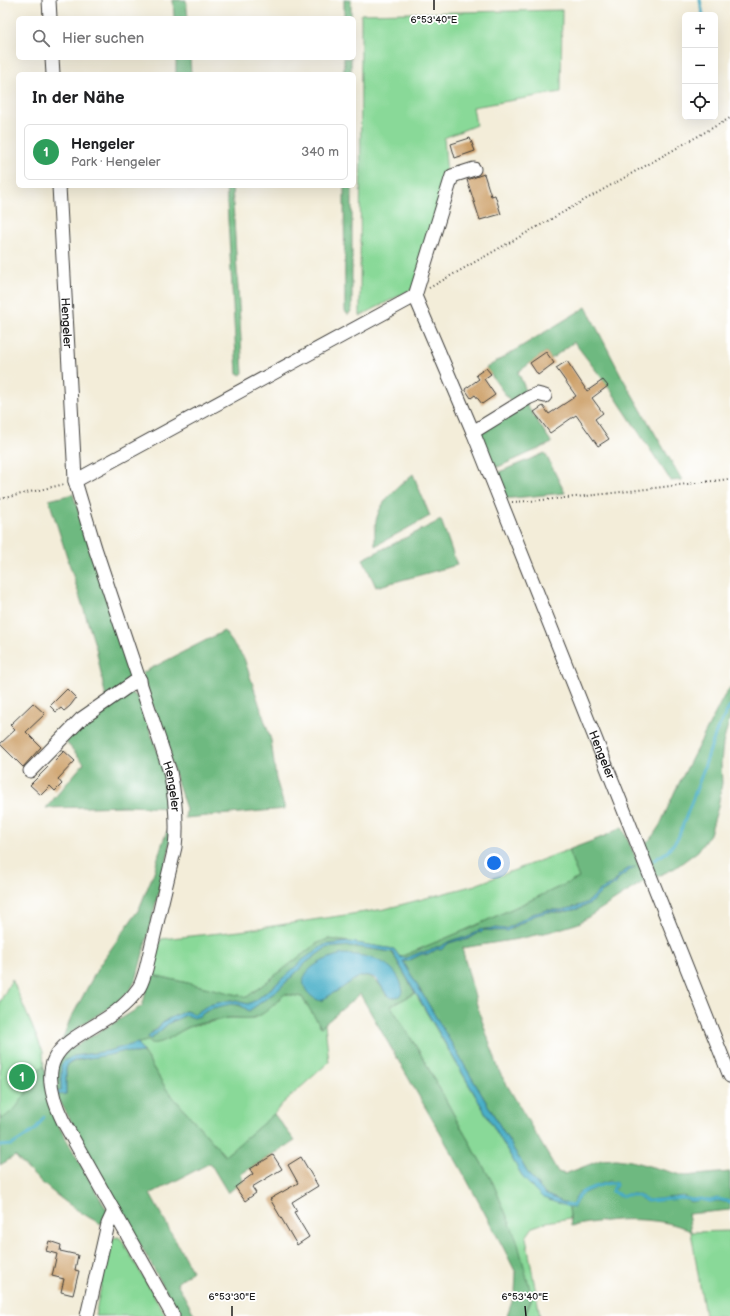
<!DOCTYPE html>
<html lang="de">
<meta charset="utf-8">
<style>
body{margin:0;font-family:"Balsamiq Sans",sans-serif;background:#f6f6f6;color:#202124}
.controls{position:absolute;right:12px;top:12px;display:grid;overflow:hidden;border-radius:6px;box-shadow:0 4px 16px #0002}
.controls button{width:36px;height:36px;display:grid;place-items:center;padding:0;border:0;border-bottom:1px solid #e0e0e0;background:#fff;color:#202124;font:20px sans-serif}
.you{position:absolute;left:494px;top:863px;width:14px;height:14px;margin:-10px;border:3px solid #fff;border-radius:50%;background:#1a73e8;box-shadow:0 0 0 6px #1a73e833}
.badge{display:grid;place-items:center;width:26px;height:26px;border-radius:50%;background:#0b8043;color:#fff;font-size:13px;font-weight:700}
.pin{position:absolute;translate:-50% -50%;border:2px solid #fff;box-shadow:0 1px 4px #0006}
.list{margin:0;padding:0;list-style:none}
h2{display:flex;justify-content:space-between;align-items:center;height:52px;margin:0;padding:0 16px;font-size:17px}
h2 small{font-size:13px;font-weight:400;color:#757577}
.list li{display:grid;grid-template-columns:26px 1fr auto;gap:12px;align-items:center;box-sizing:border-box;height:56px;margin:0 8px 8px;padding:0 8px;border:1px solid #e0e0e0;border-radius:6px}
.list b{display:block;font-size:15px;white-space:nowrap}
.list p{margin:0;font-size:13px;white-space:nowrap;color:#757577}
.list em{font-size:13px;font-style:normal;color:#757577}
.icon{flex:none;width:22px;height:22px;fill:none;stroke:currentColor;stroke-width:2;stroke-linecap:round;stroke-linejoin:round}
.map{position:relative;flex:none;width:730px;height:1316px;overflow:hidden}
.search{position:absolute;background:#fff;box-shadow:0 4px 16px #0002;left:16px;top:16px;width:340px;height:44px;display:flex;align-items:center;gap:10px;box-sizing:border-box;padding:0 14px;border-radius:6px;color:#757577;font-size:15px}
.panel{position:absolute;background:#fff;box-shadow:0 4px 16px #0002;left:16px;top:72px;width:340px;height:116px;border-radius:6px}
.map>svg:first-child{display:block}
.green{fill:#89d998;stroke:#527a5a}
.forest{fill:#6eb980;stroke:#456a4e;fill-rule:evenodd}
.water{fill:#49afc8;stroke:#326672}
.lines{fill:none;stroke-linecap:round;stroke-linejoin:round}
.stream{stroke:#49afc8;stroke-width:3}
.building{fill:#cda16b}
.minor-casing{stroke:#3c3b38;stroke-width:15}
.path{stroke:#3c3b38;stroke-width:2;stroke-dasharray:1 3;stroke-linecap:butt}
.minor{stroke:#fff;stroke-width:13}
.ticks{fill:none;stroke:#1c1c1c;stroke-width:1.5}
.labels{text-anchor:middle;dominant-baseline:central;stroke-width:3.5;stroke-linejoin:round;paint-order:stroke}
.street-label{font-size:12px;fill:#1c1c1c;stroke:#fff}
.ticks-label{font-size:10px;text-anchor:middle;fill:#1c1c1c;stroke:#fff;stroke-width:3.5;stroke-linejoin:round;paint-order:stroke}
</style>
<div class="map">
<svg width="730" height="1316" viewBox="0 0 730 1316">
<rect width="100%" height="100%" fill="#fff"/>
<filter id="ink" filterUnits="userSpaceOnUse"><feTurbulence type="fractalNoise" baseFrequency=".025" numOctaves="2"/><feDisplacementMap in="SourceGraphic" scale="8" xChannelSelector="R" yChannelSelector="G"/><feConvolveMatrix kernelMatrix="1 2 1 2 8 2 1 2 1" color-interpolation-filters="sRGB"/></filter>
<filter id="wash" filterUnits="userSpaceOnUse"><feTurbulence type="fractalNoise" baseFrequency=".012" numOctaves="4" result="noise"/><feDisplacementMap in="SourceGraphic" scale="16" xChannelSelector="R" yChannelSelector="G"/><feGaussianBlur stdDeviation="0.9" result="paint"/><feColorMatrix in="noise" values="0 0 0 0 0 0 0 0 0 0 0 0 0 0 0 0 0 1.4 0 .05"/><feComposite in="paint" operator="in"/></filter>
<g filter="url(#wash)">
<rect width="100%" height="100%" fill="#f3edd9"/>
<g class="green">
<polygon points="562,10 561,92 473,107 476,125 444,138 447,176 414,288 360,316 361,14"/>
<polygon points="568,850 579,878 468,929 400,957 394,949 328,939 316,944 247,997 149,974 161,939 240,931 385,909 475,885"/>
<polygon points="12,979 43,1052 46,1101 0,1143 0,1002"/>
<polygon points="415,993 524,1179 557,1202 569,1207 570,1218 547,1222 533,1227 526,1237 540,1316 525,1316 532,1297 493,1183 460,1126 420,1053 391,1006"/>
<polygon points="285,994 302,997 321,1027 325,1024 329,1062 282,1104 274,1114 225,1156 167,1090 138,1043 147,1041 149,1043 161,1042 189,1027 228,1018 255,1018 262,1014"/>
<polygon points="730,1231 730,1316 705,1316 691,1232"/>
<polygon points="118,1237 121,1239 166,1316 95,1316 110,1242 114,1238"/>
</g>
<g class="forest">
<polygon points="173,0 186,0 188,18 174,18"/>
<rect x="344" y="0" width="7" height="18"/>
<polygon points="176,58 190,58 191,74 176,74"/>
<rect x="344" y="58" width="7" height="16"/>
<polygon points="226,186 232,186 243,373 241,375 237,373"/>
<polygon points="344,186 352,186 352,309 349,314 347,314 345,311"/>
<polygon points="586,307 622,377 682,480 671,481 608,386 574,342 551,359 546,352 518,372 525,388 523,397 512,404 486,368"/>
<polygon points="526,404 552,443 498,467 489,465 478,437 485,426"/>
<polygon points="545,453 565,493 502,499 494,479 499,472"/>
<path d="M413 474 430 516 375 546C375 536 374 526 377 517 382 499 399 486 413 474Z"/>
<polygon points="73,494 132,679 106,699 96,648 49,500"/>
<polygon points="441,520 457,565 376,587 363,559"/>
<polygon points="224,631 244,658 271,740 276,779 285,809 185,818 186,809 142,673"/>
<polygon points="730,687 730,717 723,744 721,763 722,783 718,807 710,834 698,851 675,868 656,877 644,845 652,837 660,825 675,791 723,698"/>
<polygon points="125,689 138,697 162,764 168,791 167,808 129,806 46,808 84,763 66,742 87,720"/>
<path d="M622 827 646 880 579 923 553 931 518 939 462 948 478 1009 500 1073 558 1172 565 1174 601 1160 616 1159 631 1161 685 1176 730 1172V1201L717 1198 709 1200 701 1198 691 1199 683 1196 647 1200C639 1193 631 1192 621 1195L614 1191 617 1185 616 1182 609 1181 602 1183 578 1193 572 1205H569L545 1194 529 1175 403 961H408L422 954 428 955 437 949 441 950 449 943 459 940H467L479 932 481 933 484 930 497 931 512 929 533 916 548 912H563L578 909 589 904 601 893 616 884 619 878 630 870 629 868 618 876 614 883 599 891 588 902 578 906 562 910H547L532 914 506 929 494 928 479 930 466 938H459L448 942 440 947H436L428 952H421L406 958 400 957 468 929 579 878 568 850 605 836Z"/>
<polygon points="171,830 169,851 137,977 131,989 114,1005 83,1024 62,1040 70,1020 99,966 139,909 154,872 161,847 167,831"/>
<path d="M328 939 350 942 324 945 256 1000 248 1004 231 1000 208 1005 195 1014 185 1011 166 1020 152 1032 151 1039 169 1023 186 1015 200 1016C210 1008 225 1001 238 1005 242 1006 246 1009 249 1011L278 990 307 962 326 948 350 946 392 952 415 993 391 1006 420 1053 460 1126 493 1183 517 1240 532 1297 525 1316H507L515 1293 516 1273 504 1249 462 1171 360 994 321 1027 302 997 285 994C277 1001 267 1013 256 1017 248 1020 237 1017 228 1018 219 1019 197 1024 189 1027 178 1031 158 1050 147 1041L108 1051 74 1056 61 1066V1091L57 1092 55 1066 67 1051 142 1006 144 1000 149 974 247 997 316 944ZM373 957 387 996C380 984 371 970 355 978 351 980 347 985 343 987 336 992 328 996 321 1000Z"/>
<path d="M125 1051 134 1053 143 1052 167 1090 225 1156 274 1114 295 1141 241 1174 243 1181 228 1193 210 1163 150 1194 192 1271 177 1283 195 1316H180L58 1098 57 1095 66 1094V1069L68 1064C85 1056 106 1056 125 1051Z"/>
<path d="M43 1066 45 1070 47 1099 53 1116 108 1212 101 1224C68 1207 40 1183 15 1156L0 1165V1116L2 1119 15 1109 31 1086 40 1068Z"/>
<path d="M609 1184H615L611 1191 620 1197C631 1194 638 1196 646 1202L683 1199 691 1202 701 1200 710 1202 718 1201 730 1203V1210L688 1214 691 1232C673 1219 628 1218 606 1221 594 1222 583 1224 571 1226L569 1207H574L580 1195 602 1185Z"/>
</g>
<g class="water">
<polygon points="635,867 635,868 630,870 619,878 616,884 601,893 589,904 578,909 563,912 548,912 533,916 507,931 484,930 481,933 479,932 466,940 459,940 449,943 441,950 437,949 428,955 422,954 408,961 403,961 529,1175 545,1194 569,1205 569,1207 543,1198 524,1179 392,952 350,946 326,948 307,962 278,990 249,1011 240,1005 231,1004 209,1009 200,1016 194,1018 186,1015 169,1023 151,1039 147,1038 166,1020 185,1011 195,1014 208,1005 231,1000 248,1004 256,1000 274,986 304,959 324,945 350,942 394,949 400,957 406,958 421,952 428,952 436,947 440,947 448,942 459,938 466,938 479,930 494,928 506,929 532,914 547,910 562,910 578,906 588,902 599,891 614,883 618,876 629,868"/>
<path d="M343 954C369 955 399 961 403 992L399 996 392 998C384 994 382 985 376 979 364 970 352 981 342 988 335 992 328 996 321 1001 314 999 309 995 306 990 294 970 328 957 343 954Z"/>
<polygon points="138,1043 143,1052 134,1053 125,1051 109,1055 76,1060 68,1064 66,1069 66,1094 57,1095 57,1092 61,1091 61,1066 64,1061 74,1056 108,1051"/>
</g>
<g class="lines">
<g class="stream">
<polyline points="700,0 703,15"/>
<polyline points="715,103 716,111"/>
<polyline points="654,860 667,852 678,838 701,777 716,732 730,706"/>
<polyline points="0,1146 12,1145 35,1130 44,1117"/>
<path d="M566 1205 573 1206C575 1203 577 1197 580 1194 586 1189 607 1182 615 1183L616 1185 612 1191 621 1196C631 1193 639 1195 647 1201L683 1198 692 1200 701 1199 710 1201 718 1199 730 1202"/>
</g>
</g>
<g id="blocks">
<g class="building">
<polygon points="470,138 475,151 455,158 451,144"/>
<polygon points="484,174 491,196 495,195 501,214 480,220 467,180"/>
<polygon points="546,352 554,363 538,375 530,363"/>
<polygon points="567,361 587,391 603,380 608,386 592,398 603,413 595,419 609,439 598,446 576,415 550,433 534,412 543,406 549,414 576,396 556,368"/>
<polygon points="486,368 491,374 484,379 495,395 482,404 475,395 471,398 465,389 479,379 476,375"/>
<polygon points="67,689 76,698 70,706 64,711 61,708 56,712 50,706"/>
<polygon points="33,703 45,714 26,732 41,747 23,767 0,744 15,730 10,725"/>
<polygon points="64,751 75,761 58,779 62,784 55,791 50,786 41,795 30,785"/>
<polygon points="273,1155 282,1169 252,1187 256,1193 245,1201 235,1187 253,1174 250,1169"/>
<polygon points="301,1157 318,1186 292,1202 297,1211 294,1212 309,1237 297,1245 270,1199 298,1183 288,1165"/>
<polygon points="49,1241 61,1245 60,1251 78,1255 75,1270 79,1271 73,1295 61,1292 64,1279 52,1276 57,1254 46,1251"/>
</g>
</g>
</g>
<g filter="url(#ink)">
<use href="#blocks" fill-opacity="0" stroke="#3c3b38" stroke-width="1"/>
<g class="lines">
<g class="minor-casing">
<g id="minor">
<polyline points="49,0 50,18"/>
<polyline points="52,58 53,74"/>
<path id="s1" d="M474 169 452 176 415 296 473 432 730 1076"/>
<path id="s2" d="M59 186 74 459 75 481 95 548 170 772C175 797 178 821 175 847L146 969C144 975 142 984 138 989 102 1042 19 1030 63 1121L173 1316"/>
<polyline points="473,432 528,398 537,394 545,396"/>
<polyline points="75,481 415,296"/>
<polyline points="30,771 81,719 133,683 140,680"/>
<polyline points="87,1316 108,1224 114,1211"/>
</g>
</g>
<g class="path">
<polyline points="429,288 730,118"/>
<polyline points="0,499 65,484"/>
<path d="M512 502C585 498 658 487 730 479"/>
</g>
<use href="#minor" class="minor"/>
</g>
</g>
<path class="ticks" d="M434 0V10M232 1306V1316M525 1306 526 1316"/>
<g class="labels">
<g class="street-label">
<text stroke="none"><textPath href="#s2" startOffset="137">Hengeler</textPath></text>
<text stroke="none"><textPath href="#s1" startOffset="644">Hengeler</textPath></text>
<text stroke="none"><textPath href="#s2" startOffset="616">Hengeler</textPath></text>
</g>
</g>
<g class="ticks-label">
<text x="434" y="23">6°53'40"E</text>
<text x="232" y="1300">6°53'30"E</text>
<text x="525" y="1300">6°53'40"E</text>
</g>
</svg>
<div class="controls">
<button>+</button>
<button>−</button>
<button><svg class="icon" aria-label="locate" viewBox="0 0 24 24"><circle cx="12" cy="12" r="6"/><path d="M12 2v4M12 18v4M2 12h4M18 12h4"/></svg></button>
</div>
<div class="you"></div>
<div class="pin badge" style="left:22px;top:1077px;background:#2e9e5b">1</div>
<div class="search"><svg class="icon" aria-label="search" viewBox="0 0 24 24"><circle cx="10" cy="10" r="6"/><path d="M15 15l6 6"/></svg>Hier suchen</div>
<section class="panel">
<h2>In der Nähe<small></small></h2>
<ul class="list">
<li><span class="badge" style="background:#2e9e5b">1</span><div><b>Hengeler</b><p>Park · Hengeler</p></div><em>340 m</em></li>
</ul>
</section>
</div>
